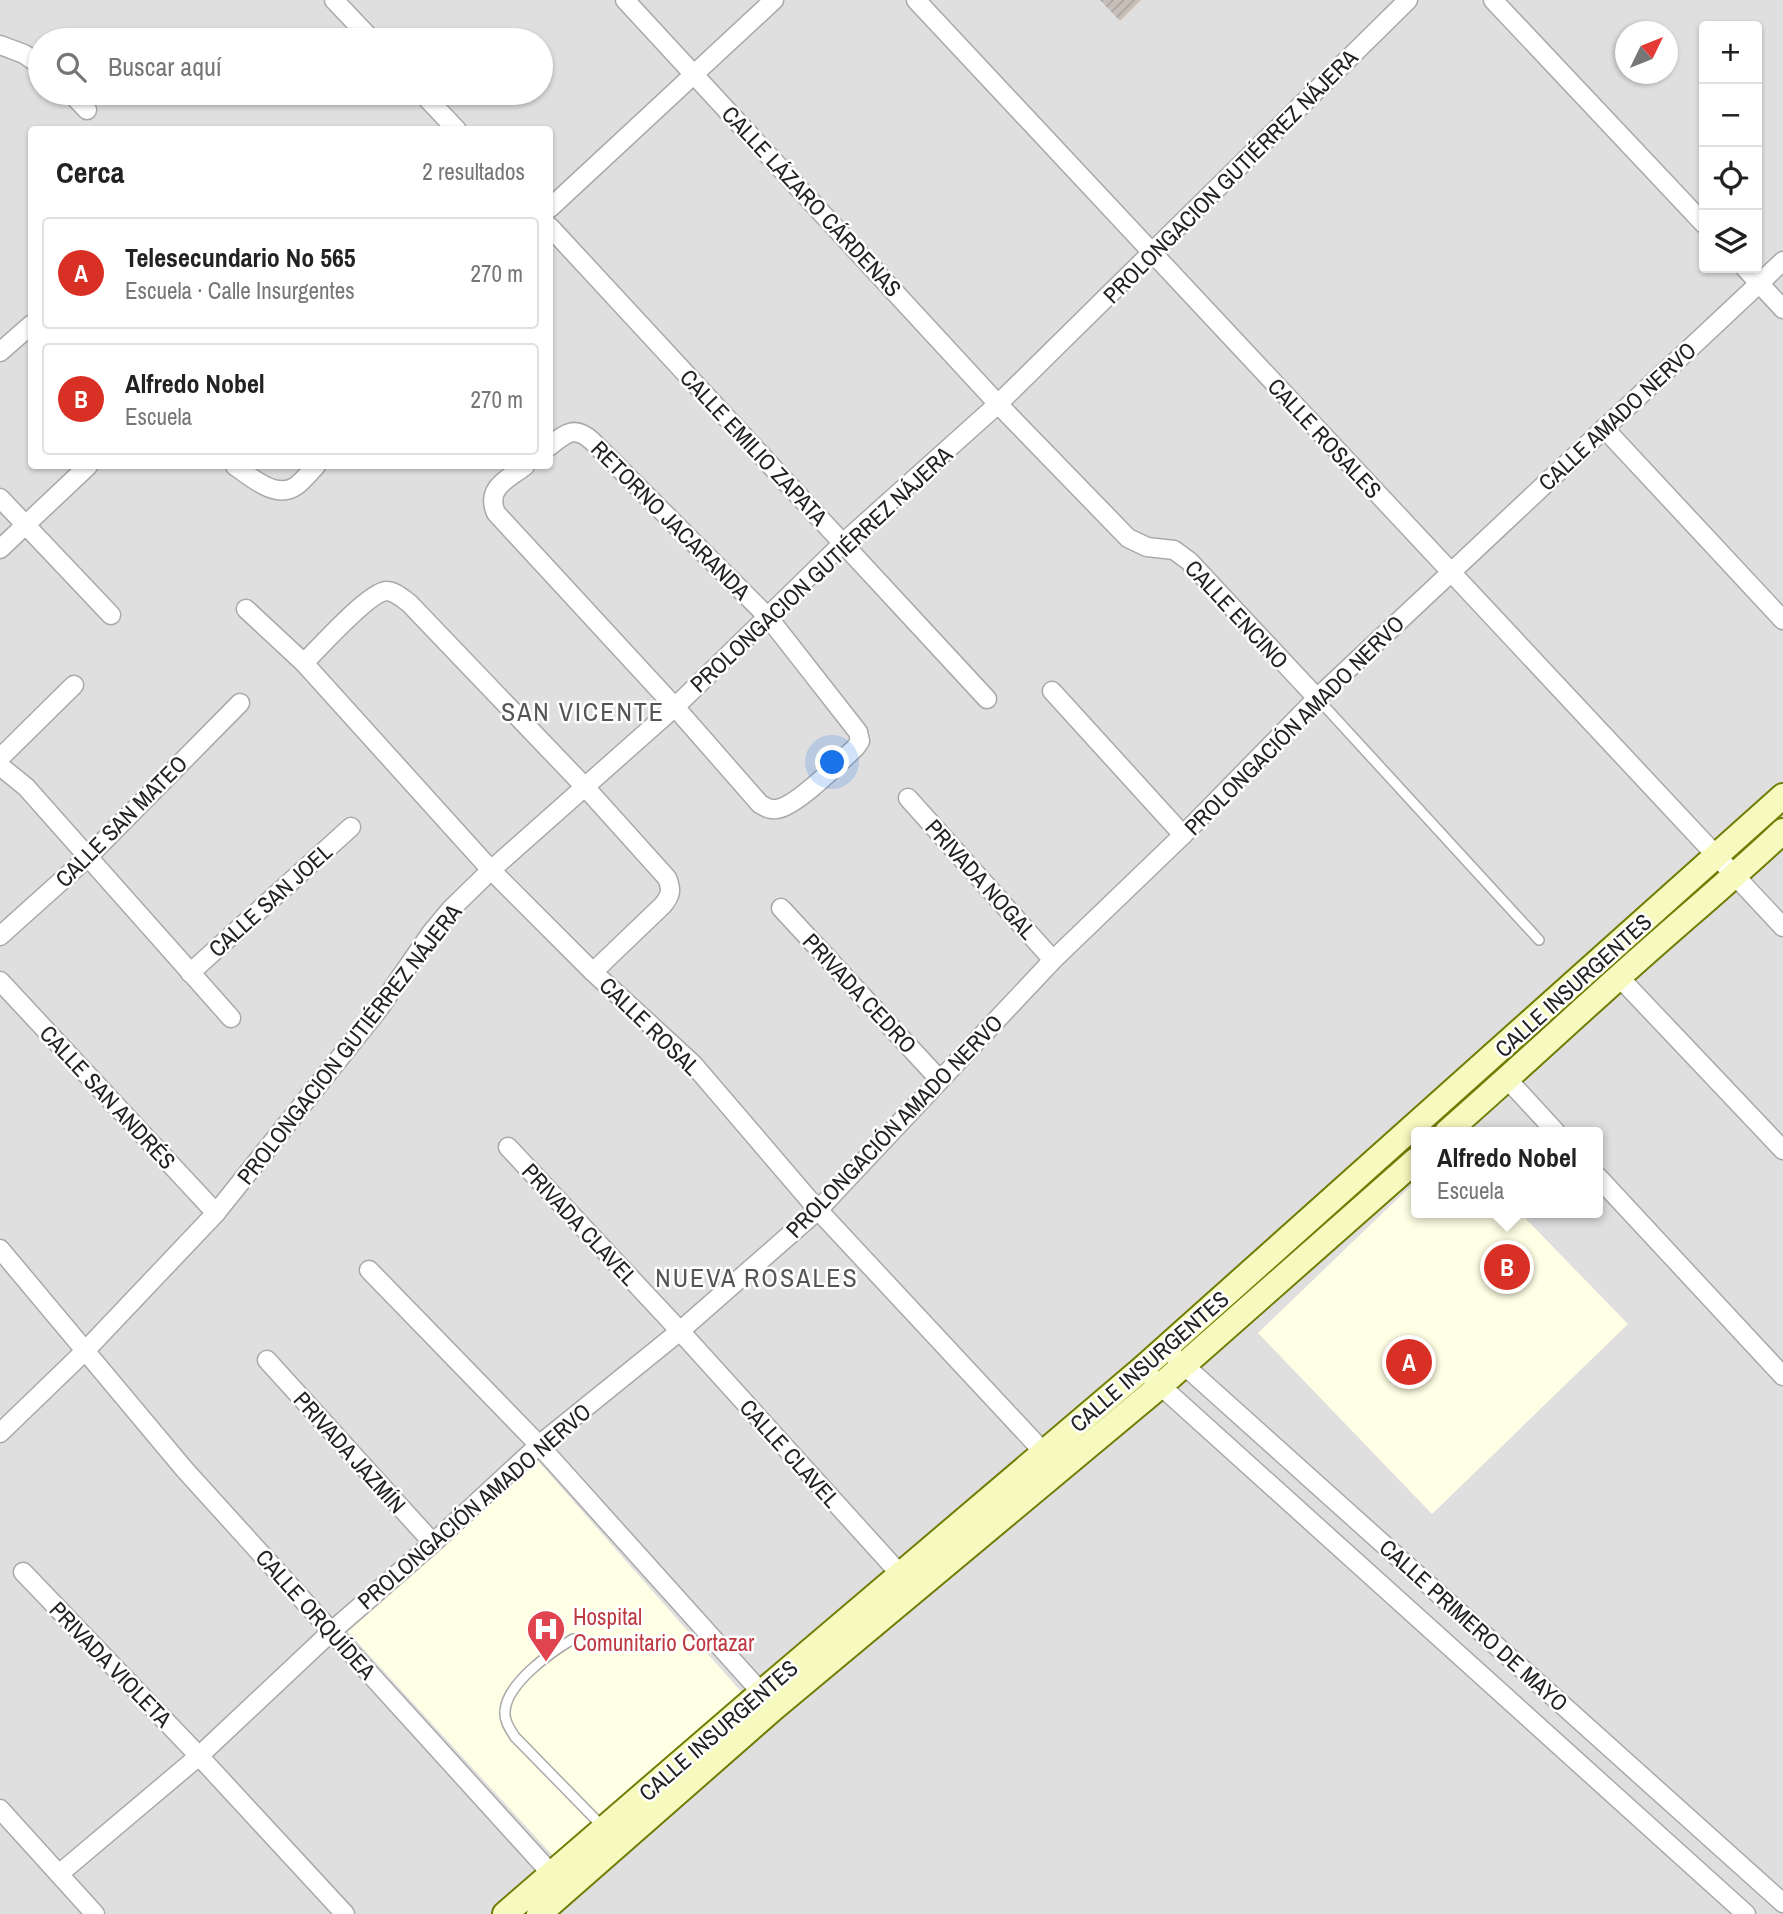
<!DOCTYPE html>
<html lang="es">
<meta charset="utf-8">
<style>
body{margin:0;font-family:"Archivo Narrow",sans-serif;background:#f6f6f6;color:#222}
.controls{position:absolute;right:21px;top:21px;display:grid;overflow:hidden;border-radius:7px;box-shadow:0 2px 5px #0004}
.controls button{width:63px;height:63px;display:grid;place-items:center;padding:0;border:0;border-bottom:2px solid #e0e0e0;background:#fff;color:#222;font:35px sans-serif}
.compass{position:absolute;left:1615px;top:21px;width:63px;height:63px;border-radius:50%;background:#fff;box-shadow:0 2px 5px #0004;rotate:47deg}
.you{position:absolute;left:833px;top:763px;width:24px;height:24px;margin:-18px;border:5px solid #fff;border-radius:50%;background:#1a73e8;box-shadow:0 0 0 10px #1a73e833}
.badge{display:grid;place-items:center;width:46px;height:46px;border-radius:50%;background:#d93025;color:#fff;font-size:23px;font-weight:700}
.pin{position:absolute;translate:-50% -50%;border:4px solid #fff;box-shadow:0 2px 7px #0006}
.popup{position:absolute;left:1411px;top:1127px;width:192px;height:91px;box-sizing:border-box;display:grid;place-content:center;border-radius:7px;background:#fff;filter:drop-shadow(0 2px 5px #0005);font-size:23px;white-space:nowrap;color:#767676}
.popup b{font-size:26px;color:#222}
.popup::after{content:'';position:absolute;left:50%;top:100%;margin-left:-14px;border:14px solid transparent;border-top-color:#fff}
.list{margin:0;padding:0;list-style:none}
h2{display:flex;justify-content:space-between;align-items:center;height:91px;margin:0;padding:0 28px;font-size:30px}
h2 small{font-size:23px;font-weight:400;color:#767676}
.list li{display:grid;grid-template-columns:46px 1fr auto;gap:21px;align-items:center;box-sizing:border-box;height:112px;margin:0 14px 14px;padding:0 14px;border:2px solid #e0e0e0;border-radius:7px}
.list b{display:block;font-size:26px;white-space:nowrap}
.list p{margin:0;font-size:23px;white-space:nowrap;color:#767676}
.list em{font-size:23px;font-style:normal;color:#767676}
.icon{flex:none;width:38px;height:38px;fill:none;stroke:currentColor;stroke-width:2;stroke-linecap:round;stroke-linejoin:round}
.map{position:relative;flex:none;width:1783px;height:1914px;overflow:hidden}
.search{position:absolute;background:#fff;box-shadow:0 2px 5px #0004;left:28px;top:28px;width:525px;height:77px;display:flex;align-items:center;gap:18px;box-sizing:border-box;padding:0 24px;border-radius:38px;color:#767676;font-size:26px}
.panel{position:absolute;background:#fff;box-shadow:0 2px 5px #0004;left:28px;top:126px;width:525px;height:343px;border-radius:7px}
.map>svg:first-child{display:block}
.residential{fill:#e0dfdf;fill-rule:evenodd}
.education{fill:#ffffe5}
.building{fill:url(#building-hatch)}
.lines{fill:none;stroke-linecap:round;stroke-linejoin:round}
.service-casing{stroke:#a9a9a9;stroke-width:12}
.minor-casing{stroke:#a9a9a9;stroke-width:21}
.secondary-casing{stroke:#707d05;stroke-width:28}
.service{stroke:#fff;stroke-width:9}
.minor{stroke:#fff;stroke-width:18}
.secondary{stroke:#f7fabf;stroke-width:24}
.labels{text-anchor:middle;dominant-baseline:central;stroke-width:5;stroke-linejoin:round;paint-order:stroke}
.street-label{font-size:23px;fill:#222;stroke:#fff}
.health-label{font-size:23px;fill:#be3a42;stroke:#fff;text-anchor:start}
.quarter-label{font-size:26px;letter-spacing:2px;fill:#555;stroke:#fff}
</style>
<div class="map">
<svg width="1783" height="1914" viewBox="0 0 1783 1914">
<defs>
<pattern id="building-hatch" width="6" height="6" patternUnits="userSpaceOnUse" patternTransform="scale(1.75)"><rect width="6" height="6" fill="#c7bfb8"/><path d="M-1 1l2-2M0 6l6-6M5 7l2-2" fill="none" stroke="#aba49e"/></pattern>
</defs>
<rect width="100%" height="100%" fill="#f2efe9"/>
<path class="residential" d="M0 0H1783V1914H0ZM1704 26H1757V268H1704ZM1626 32H1668V74H1626ZM40 40H541V93H40ZM32 130H550V466H32ZM1416 1132H1598V1213H1416Z"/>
<g class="education">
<polygon points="1416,1181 1416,1213 1520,1213 1628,1324 1432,1514 1258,1333"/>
<polygon points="538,1461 743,1694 554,1857 348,1632"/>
</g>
<polygon class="building" points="1100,0 1141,0 1120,21"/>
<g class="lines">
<g class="service-casing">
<g id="service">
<polyline points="1317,698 1539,940"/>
<path d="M573 1639C551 1652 507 1683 505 1711 504 1721 510 1729 515 1737L603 1827"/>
</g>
</g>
<g class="minor-casing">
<g id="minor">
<polyline points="334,0 372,40"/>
<polyline points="625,0 998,404 1128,538 1147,547 1174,550 1189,561 1317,698"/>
<polyline points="916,0 1783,927"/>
<polyline points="1493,0 1704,224"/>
<polyline points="0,45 24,54 40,65"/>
<polyline points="71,93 87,110"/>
<polyline points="422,93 457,130"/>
<polyline points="550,208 774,0"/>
<polyline points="550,227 987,699"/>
<polyline points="1745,268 1783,309"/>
<polyline points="0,352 32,324"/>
<polyline points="1604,428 1783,620"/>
<path d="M235 466C251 477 276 500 296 486 303 481 310 472 316 466"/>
<path d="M525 466C508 479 485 488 496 513L675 707 760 804C765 807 770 810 776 809 795 808 840 762 856 747L860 741 858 732 768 617 592 441C575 425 566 433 550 446"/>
<polyline points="0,498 111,615"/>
<polyline points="0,549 88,466"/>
<polyline points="246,609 304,663 491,870 593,972 693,1064 818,1210 1051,1460"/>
<path d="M304 663C319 648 368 593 386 591 395 591 402 598 409 603L586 788 667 878C672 890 671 895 663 905L593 972"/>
<polyline points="1052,691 1183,835"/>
<polyline points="0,758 74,685"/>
<polyline points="0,766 26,787 231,1018"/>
<polyline points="908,798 1053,960"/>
<polyline points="781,908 939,1079"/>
<polyline points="0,936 88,857 240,703"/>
<polyline points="190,973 351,827"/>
<polyline points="1619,977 1783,1150"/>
<polyline points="0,981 216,1213"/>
<polyline points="1508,1080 1556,1132"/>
<polyline points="508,1147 680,1331 901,1575"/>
<polyline points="1598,1177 1783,1376"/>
<polyline points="0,1249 185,1470 558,1881"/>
<polyline points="369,1270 539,1445 769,1701"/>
<polyline points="1176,1358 1783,1903"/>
<polyline points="267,1360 433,1543"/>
<polyline points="1152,1378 1746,1914"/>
<polyline points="0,1433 86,1350 216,1213 378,1010 431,933 451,909 491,870 675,707 843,543 998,404 1408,0"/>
<polyline points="23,1572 199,1756 345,1914"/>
<polyline points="0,1809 95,1914"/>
<polyline points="59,1874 199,1756 332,1631 433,1543 539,1445 680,1331 818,1210 1053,960 1183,835 1317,698 1783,261"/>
</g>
</g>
<g class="secondary-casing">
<g id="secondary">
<path d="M1447 1132C1505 1081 1561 1029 1619 977 1673 928 1730 881 1783 831"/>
<polyline points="505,1914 762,1692 1142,1369 1783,796"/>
<polyline points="539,1914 775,1707 1160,1386 1416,1160"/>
</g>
</g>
<use href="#service" class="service"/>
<use href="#minor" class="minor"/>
<use href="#secondary" class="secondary"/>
</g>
<defs>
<g id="hospital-pin" transform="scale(2.0125)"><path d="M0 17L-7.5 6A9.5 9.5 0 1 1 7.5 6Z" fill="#e0444e" stroke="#fff"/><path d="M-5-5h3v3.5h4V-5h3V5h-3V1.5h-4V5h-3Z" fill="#fff"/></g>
</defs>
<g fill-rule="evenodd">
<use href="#hospital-pin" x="546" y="1629"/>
</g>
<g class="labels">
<g class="street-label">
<text transform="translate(1230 176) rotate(-45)">PROLONGACION GUTIÉRREZ NÁJERA</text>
<text transform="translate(812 201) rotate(47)">CALLE LÁZARO CÁRDENAS</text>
<text transform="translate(1617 416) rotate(-43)">CALLE AMADO NERVO</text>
<text transform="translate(1325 438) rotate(47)">CALLE ROSALES</text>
<text transform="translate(754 447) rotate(47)">CALLE EMILIO ZAPATA</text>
<text transform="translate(671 520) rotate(45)">RETORNO JACARANDA</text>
<text transform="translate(821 569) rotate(-43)">PROLONGACION GUTIÉRREZ NÁJERA</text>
<text transform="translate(1237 614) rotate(47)">CALLE ENCINO</text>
<text transform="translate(1294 725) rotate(-45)">PROLONGACIÓN AMADO NERVO</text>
<text transform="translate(121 821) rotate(-45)">CALLE SAN MATEO</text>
<text transform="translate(981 879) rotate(48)">PRIVADA NOGAL</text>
<text transform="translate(270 900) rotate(-42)">CALLE SAN JOEL</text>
<text transform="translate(1573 985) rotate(-42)">CALLE INSURGENTES</text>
<text transform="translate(860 993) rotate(47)">PRIVADA CEDRO</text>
<text transform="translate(650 1026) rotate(44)">CALLE ROSAL</text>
<text transform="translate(349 1044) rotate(-52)">PROLONGACION GUTIÉRREZ NÁJERA</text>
<text transform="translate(108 1097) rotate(47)">CALLE SAN ANDRÉS</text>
<text transform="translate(894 1126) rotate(-46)">PROLONGACIÓN AMADO NERVO</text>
<text transform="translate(580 1224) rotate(47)">PRIVADA CLAVEL</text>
<text transform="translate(1149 1361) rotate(-41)">CALLE INSURGENTES</text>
<text transform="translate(350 1452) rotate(48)">PRIVADA JAZMÍN</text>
<text transform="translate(790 1453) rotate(48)">CALLE CLAVEL</text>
<text transform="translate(474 1506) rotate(-41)">PROLONGACIÓN AMADO NERVO</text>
<text transform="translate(316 1614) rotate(48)">CALLE ORQUÍDEA</text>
<text transform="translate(1474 1625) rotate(42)">CALLE PRIMERO DE MAYO</text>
<text transform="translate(111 1664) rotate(46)">PRIVADA VIOLETA</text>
<text transform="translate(718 1730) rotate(-41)">CALLE INSURGENTES</text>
</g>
<g class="health-label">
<text x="573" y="1616">Hospital<tspan x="573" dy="26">Comunitario Cortazar</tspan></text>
</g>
<g class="quarter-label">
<text x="583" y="711">SAN VICENTE</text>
<text x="757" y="1277">NUEVA ROSALES</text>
</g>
</g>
</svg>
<div class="controls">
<button>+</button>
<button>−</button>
<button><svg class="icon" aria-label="locate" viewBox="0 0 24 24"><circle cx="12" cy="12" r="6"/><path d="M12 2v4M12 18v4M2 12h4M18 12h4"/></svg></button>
<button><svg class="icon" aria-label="layers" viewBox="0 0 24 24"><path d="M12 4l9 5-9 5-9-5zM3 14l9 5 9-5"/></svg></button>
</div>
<svg class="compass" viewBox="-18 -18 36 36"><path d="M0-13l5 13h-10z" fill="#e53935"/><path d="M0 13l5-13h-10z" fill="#767676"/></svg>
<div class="you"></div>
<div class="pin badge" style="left:1409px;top:1362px">A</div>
<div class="pin badge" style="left:1507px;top:1267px">B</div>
<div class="popup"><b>Alfredo Nobel</b>Escuela</div>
<div class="search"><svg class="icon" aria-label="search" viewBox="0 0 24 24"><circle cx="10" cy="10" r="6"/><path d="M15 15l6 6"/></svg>Buscar aquí</div>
<section class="panel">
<h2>Cerca<small>2 resultados</small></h2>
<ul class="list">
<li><span class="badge">A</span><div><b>Telesecundario No 565</b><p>Escuela · Calle Insurgentes</p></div><em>270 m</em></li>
<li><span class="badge">B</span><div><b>Alfredo Nobel</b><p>Escuela</p></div><em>270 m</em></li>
</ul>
</section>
</div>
